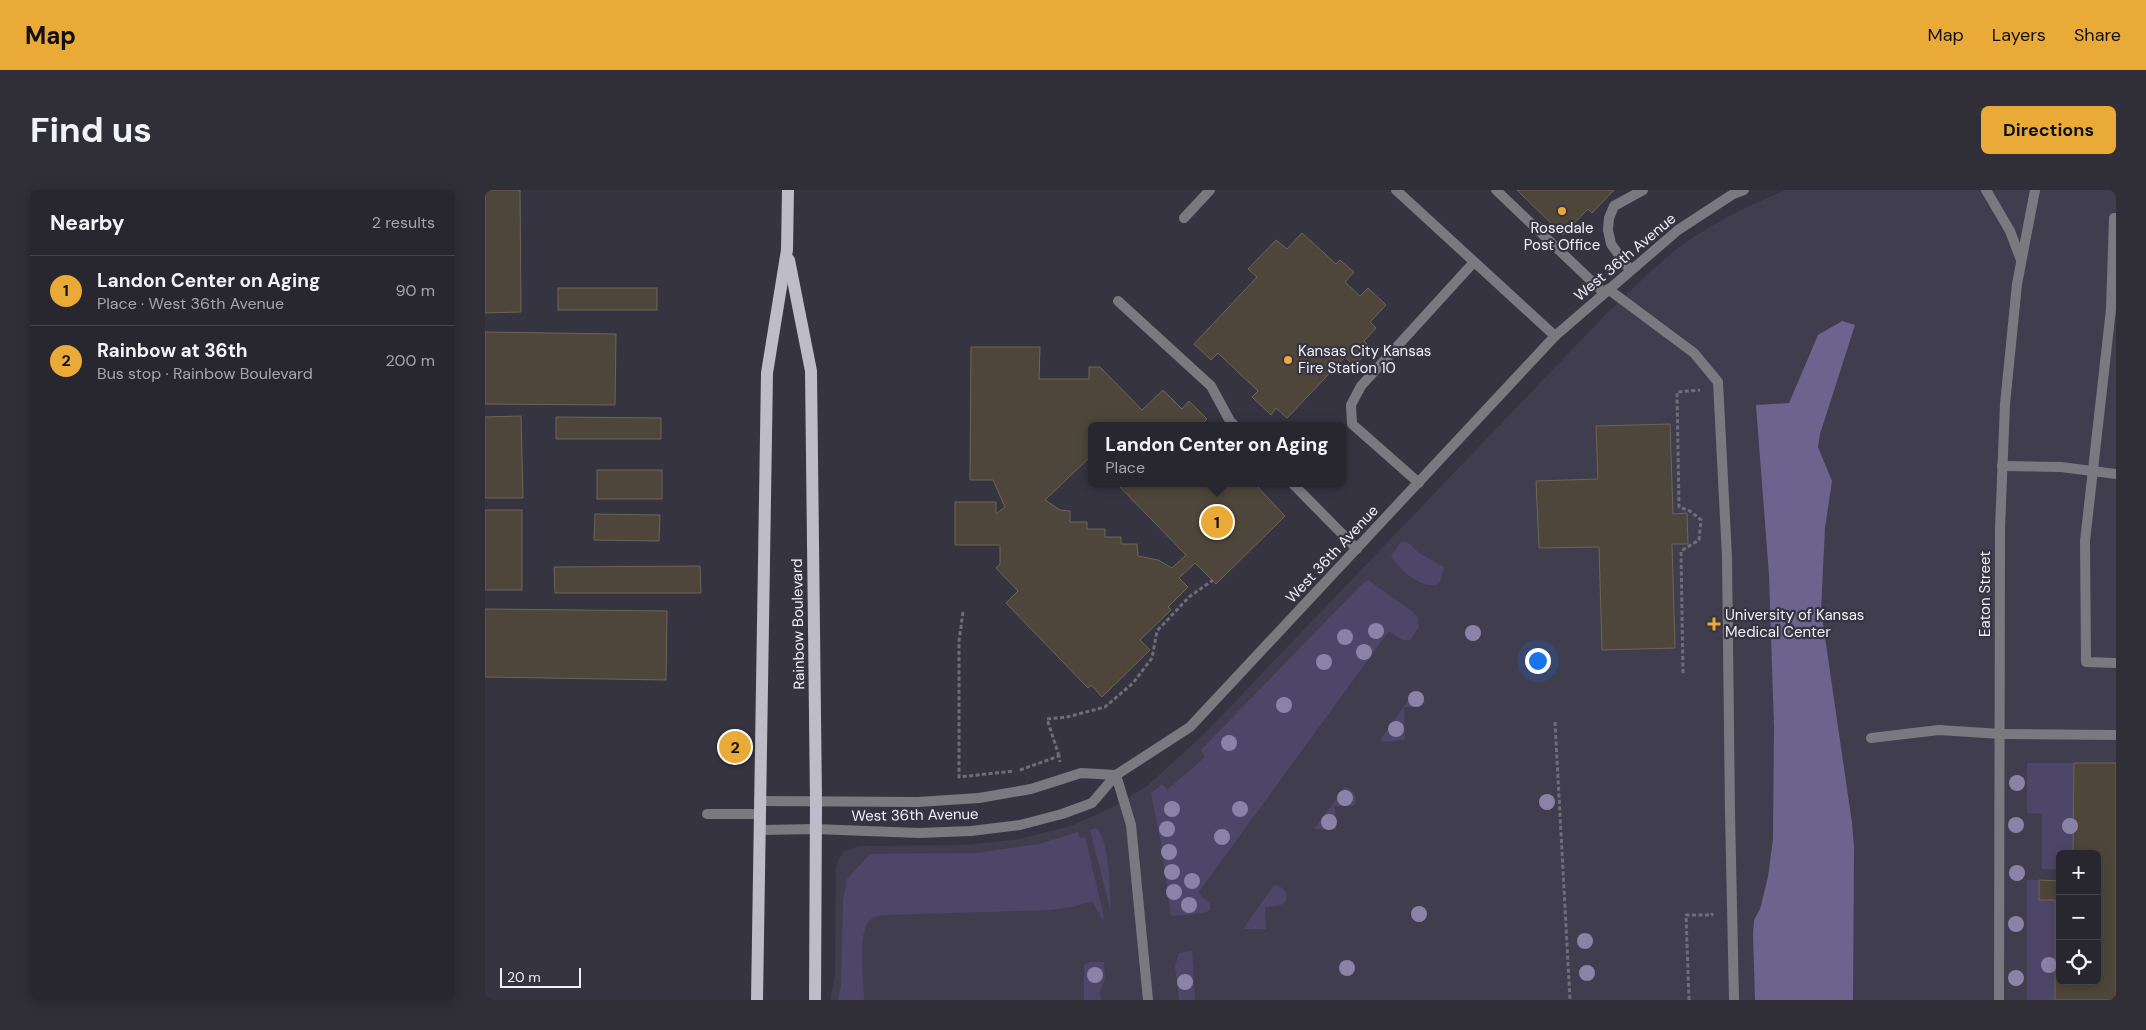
<!DOCTYPE html>
<meta charset="utf-8">
<style>
body{margin:0;font-family:"DM Sans",sans-serif;background:#302f38;color:#f1f3f6}
.controls{position:absolute;right:15px;bottom:15px;display:grid;overflow:hidden;border-radius:8px;box-shadow:0 2px 12px #0003}
.controls button{width:45px;height:45px;display:grid;place-items:center;padding:0;border:0;border-bottom:1px solid #44444c;background:#282730;color:#f1f3f6;font:25px sans-serif}
.scale{position:absolute;left:15px;bottom:12px;width:81px;box-sizing:border-box;padding-left:5px;border:2px solid #f1f0f8;border-top:0;font-size:14px;line-height:18px;white-space:nowrap;color:#f1f0f8;-webkit-text-stroke:4px #363440;paint-order:stroke}
.you{position:absolute;left:1052px;top:470px;width:18px;height:18px;margin:-12px;border:4px solid #fff;border-radius:50%;background:#1a73e8;box-shadow:0 0 0 8px #1a73e833}
.badge{display:grid;place-items:center;width:32px;height:32px;border-radius:50%;background:#e9aa38;color:#111;font-size:16px;font-weight:700}
.pin{position:absolute;translate:-50% -50%;border:2px solid #fff;box-shadow:0 1px 5px #0006}
.popup{position:absolute;left:603px;top:232px;width:258px;height:65px;box-sizing:border-box;display:grid;place-content:center;border-radius:8px;background:#282730;filter:drop-shadow(0 1px 4px #0005);font-size:16px;white-space:nowrap;color:#a5a5ab}
.popup b{font-size:19px;color:#f1f3f6}
.popup::after{content:'';position:absolute;left:50%;top:100%;margin-left:-10px;border:10px solid transparent;border-top-color:#282730}
.list{margin:0;padding:0;list-style:none}
h2{display:flex;justify-content:space-between;align-items:center;height:65px;margin:0;padding:0 20px;font-size:21px}
h2 small{font-size:16px;font-weight:400;color:#a5a5ab}
.list li{display:grid;grid-template-columns:32px 1fr auto;gap:15px;align-items:center;box-sizing:border-box;height:70px;padding:0 20px;border-top:1px solid #44444c}
.list b{display:block;font-size:19px;white-space:nowrap}
.list p{margin:0;font-size:16px;white-space:nowrap;color:#a5a5ab}
.list em{font-size:16px;font-style:normal;color:#a5a5ab}
.icon{flex:none;width:28px;height:28px;fill:none;stroke:currentColor;stroke-width:2;stroke-linecap:round;stroke-linejoin:round}
.map{position:relative;flex:none;width:1631px;height:810px;overflow:hidden;border-radius:8px}
header{display:flex;align-items:center;gap:30px;box-sizing:border-box;height:70px;padding:0 25px;background:#e9aa38;color:#111}
header strong{font-size:24px}
nav{display:flex;gap:28px;margin-inline-start:auto;font-size:18px}
.intro{display:flex;align-items:center;justify-content:space-between;box-sizing:border-box;height:120px;padding:0 30px}
h1{margin:0;font-size:35px}
.button{padding:12px 22px;border-radius:8px;background:#e9aa38;color:#111;font-size:18px;font-weight:700}
main{display:flex;gap:30px;padding:0 30px}
aside{flex:1;background:#282730;border-radius:8px;box-shadow:0 2px 12px #0003}
.map>svg:first-child{display:block}
.built{fill:#403d4f;fill-rule:evenodd}
.green{fill:#4d4669}
.forest{fill:#6c648f}
.building{fill:#4e463a;stroke:#6d6558}
.lines{fill:none;stroke-linecap:round;stroke-linejoin:round}
.path{stroke:#6f6d78;stroke-width:3;stroke-dasharray:4 2.5;stroke-linecap:butt}
.service{stroke:#7a7980;stroke-width:10}
.minor{stroke:#7a7980;stroke-width:10}
.primary{stroke:#bebcc9;stroke-width:12}
.tree{fill:#8a83a7}
.poi-dot{fill:#e9aa38;stroke:#363440;stroke-width:2}
.labels{text-anchor:middle;dominant-baseline:central;stroke-width:4.5;stroke-linejoin:round;paint-order:stroke}
.poi-label{font-size:15px;fill:#f1f0f8;stroke:#363440;text-anchor:start}
.street-label{font-size:15px;fill:#f1f0f8;stroke:#363440}
</style>
<header>
<strong>Map</strong>
<nav><a>Map</a><a>Layers</a><a>Share</a></nav>
</header>
<div class="intro"><h1>Find us</h1><a class="button">Directions</a></div>
<main>
<aside>
<h2>Nearby<small>2 results</small></h2>
<ul class="list">
<li><span class="badge">1</span><div><b>Landon Center on Aging</b><p>Place · West 36th Avenue</p></div><em>90 m</em></li>
<li><span class="badge">2</span><div><b>Rainbow at 36th</b><p>Bus stop · Rainbow Boulevard</p></div><em>200 m</em></li>
</ul>
</aside>
<div class="map">
<svg width="1631" height="810" viewBox="0 0 1631 810">
<rect width="100%" height="100%" fill="#363440"/>
<path class="built" d="M1300 0H1631V810H345L350 785 351 679 353 670 359 661 375 656 479 655 535 649 588 635 630 616 662 596 718 545 1121 124 1167 80 1195 56 1223 38 1252 22ZM1575 664H1612V791H1575Z"/>
<g class="green">
<path d="M916 352H922L934 363 959 377 955 392 952 395C936 399 913 379 906 366Z"/>
<path d="M883 390 928 422 933 428 934 437 925 450C916 452 911 445 904 441L713 703 725 713V720L719 723 686 726 676 653 666 603 677 594 682 600 720 567 716 560 875 396Z"/>
<polygon points="929,502 939,507 940,513 935,517 919,517 920,550 898,552 895,550"/>
<polygon points="1542,573 1589,573 1588,664 1575,664 1575,680 1557,679 1557,624 1542,623"/>
<path d="M860 597C868 600 873 605 870 614L868 616H850L851 640 829 639Z"/>
<path d="M611 638C625 648 625 705 626 723L605 640Z"/>
<path d="M593 642 595 648 600 647 617 718 619 727 617 729 607 711 587 717 565 720 398 725C393 726 388 727 384 731 372 744 379 793 379 810H353L356 796 358 710 362 689 385 664 491 663 554 654Z"/>
<polygon points="1542,690 1554,690 1554,709 1570,710 1570,810 1542,810"/>
<path d="M789 695C798 696 804 703 800 713L793 716 780 717 781 739H758Z"/>
<polygon points="707,761 710,810 694,810 690,776 694,763"/>
<polygon points="604,772 619,772 620,789 615,802 616,810 599,810 599,775"/>
</g>
<polygon class="forest" points="1357,131 1370,135 1335,244 1333,257 1347,291 1340,338 1336,420 1367,633 1369,657 1368,810 1270,810 1268,745 1269,730 1275,719 1283,687 1288,649 1289,537 1284,385 1271,215 1304,213 1333,145"/>
<g class="building">
<polygon points="0,0 35,0 36,122 0,123"/>
<polygon points="1032,0 1129,0 1107,23 1103,19 1078,45"/>
<polygon points="817,43 851,74 855,70 869,82 860,92 875,106 883,98 901,115 885,132 891,138 879,151 886,158 869,176 860,167 802,228 791,218 786,225 767,207 773,201 733,163 726,170 709,154 772,87 763,79 791,50 802,59"/>
<rect x="73" y="98" width="99" height="22"/>
<polygon points="0,142 131,144 130,215 0,214"/>
<polygon points="486,157 555,157 554,189 604,189 604,177 615,177 657,220 678,200 697,219 704,211 722,229 715,236 607,236 607,269 605,267 560,310 575,320 585,321 585,332 602,332 602,339 620,339 620,347 636,347 636,354 652,354 653,366 673,370 687,378 701,365 631,293 769,293 800,326 731,394 710,373 694,388 703,397 683,417 686,420 655,450 665,460 617,507 606,495 603,498 521,413 533,401 511,378 515,374 515,355 470,355 470,312 511,312 511,324 520,317 508,290 485,290"/>
<polygon points="36,226 38,308 0,308 0,227"/>
<polygon points="71,227 176,228 176,249 71,249"/>
<polygon points="1185,234 1188,324 1202,323 1203,354 1187,354 1190,458 1117,460 1114,357 1054,358 1051,291 1113,289 1111,236"/>
<rect x="112" y="280" width="65" height="29"/>
<rect x="0" y="320" width="37" height="80"/>
<polygon points="110,324 175,325 174,351 109,350"/>
<polygon points="215,376 216,403 70,403 69,377"/>
<polygon points="0,419 182,421 181,490 0,487"/>
<polygon points="1589,573 1631,573 1631,810 1570,810 1570,710 1554,710 1554,690 1575,691 1575,791 1612,791 1612,664 1588,664"/>
</g>
<g class="lines">
<g class="path">
<polyline points="478,422 474,451 474,587 529,581"/>
<polyline points="1198,483 1196,361 1214,350 1216,330 1205,321 1194,317 1192,202 1215,200"/>
<polyline points="1070,532 1085,810"/>
<polyline points="574,566 562,529 582,527 620,517 648,493 667,468 672,441 704,407 728,390"/>
<polyline points="535,580 574,566 575,572"/>
<polyline points="1204,810 1201,725 1227,725 1227,723"/>
</g>
<g class="service">
<polyline points="1011,0 1119,103"/>
<polyline points="699,28 725,0"/>
<polyline points="1631,28 1629,28 1626,119 1600,351 1601,472 1631,473"/>
<polyline points="1145,80 1126,54 1123,40 1124,28 1129,16 1158,0"/>
<polyline points="1123,99 1209,163 1233,192 1242,367 1245,622 1249,810"/>
<polyline points="633,111 726,196 745,231 750,236"/>
<polyline points="1517,276 1576,277 1631,284"/>
<polyline points="807,293 872,359"/>
<polyline points="934,293 867,234 866,215 876,196 989,72"/>
<polyline points="1386,548 1454,540 1516,544"/>
<polyline points="631,585 646,635 663,810"/>
<polyline points="222,624 274,624"/>
</g>
<g class="minor">
<polyline points="911,0 1070,146"/>
<polyline points="1501,0 1525,41 1536,70"/>
<polyline points="1516,544 1631,545"/>
<polyline points="274,611 433,612 494,608 546,599 596,583 631,585"/>
<polyline points="274,640 330,639 434,643 486,641 535,635 577,624 607,613 631,585 705,537 1070,146 1193,40 1248,4 1259,0"/>
<polyline points="1514,810 1515,339 1520,214 1532,94 1550,0"/>
</g>
<g class="primary">
<polyline points="304,70 326,181 331,611 330,810"/>
<polyline points="272,810 282,183 302,60 303,0"/>
</g>
</g>
<g class="tree">
<circle cx="891" cy="441" r="8"/>
<circle cx="988" cy="443" r="8"/>
<circle cx="860" cy="447" r="8"/>
<circle cx="879" cy="462" r="8"/>
<circle cx="839" cy="472" r="8"/>
<circle cx="931" cy="509" r="8"/>
<circle cx="799" cy="515" r="8"/>
<circle cx="911" cy="539" r="8"/>
<circle cx="744" cy="553" r="8"/>
<circle cx="1532" cy="593" r="8"/>
<circle cx="860" cy="608" r="8"/>
<circle cx="1062" cy="612" r="8"/>
<circle cx="687" cy="619" r="8"/>
<circle cx="755" cy="619" r="8"/>
<circle cx="844" cy="632" r="8"/>
<circle cx="1531" cy="635" r="8"/>
<circle cx="1585" cy="636" r="8"/>
<circle cx="682" cy="639" r="8"/>
<circle cx="737" cy="647" r="8"/>
<circle cx="684" cy="662" r="8"/>
<circle cx="687" cy="682" r="8"/>
<circle cx="1532" cy="683" r="8"/>
<circle cx="707" cy="691" r="8"/>
<circle cx="689" cy="702" r="8"/>
<circle cx="704" cy="715" r="8"/>
<circle cx="934" cy="724" r="8"/>
<circle cx="1531" cy="734" r="8"/>
<circle cx="1100" cy="751" r="8"/>
<circle cx="1564" cy="775" r="8"/>
<circle cx="862" cy="778" r="8"/>
<circle cx="1102" cy="783" r="8"/>
<circle cx="610" cy="785" r="8"/>
<circle cx="1531" cy="788" r="8"/>
<circle cx="700" cy="792" r="8"/>
</g>
<g class="poi-dot">
<circle cx="1077" cy="21" r="5"/>
<circle cx="803" cy="170" r="5"/>
<path d="M1226.5 426.5h5v5h5v5h-5v5h-5v-5h-5v-5h5z"/>
</g>
<g class="labels">
<g class="poi-label">
<text x="1077" y="38" text-anchor="middle">Rosedale<tspan x="1077" dy="17">Post Office</tspan></text>
<text x="813" y="161">Kansas City Kansas<tspan x="813" dy="17">Fire Station 10</tspan></text>
<text x="1240" y="425">University of Kansas<tspan x="1240" dy="17">Medical Center</tspan></text>
</g>
<g class="street-label">
<text transform="translate(1140 67) rotate(-40)">West 36th Avenue</text>
<text transform="translate(847 364) rotate(-47)">West 36th Avenue</text>
<text transform="translate(1500 404) rotate(-90)">Eaton Street</text>
<text transform="translate(313 434) rotate(-91)">Rainbow Boulevard</text>
<text transform="translate(430 625) rotate(-1)">West 36th Avenue</text>
</g>
</g>
</svg>
<div class="controls">
<button>+</button>
<button>−</button>
<button><svg class="icon" aria-label="locate" viewBox="0 0 24 24"><circle cx="12" cy="12" r="6"/><path d="M12 2v4M12 18v4M2 12h4M18 12h4"/></svg></button>
</div>
<div class="scale">20 m</div>
<div class="you"></div>
<div class="pin badge" style="left:732px;top:332px">1</div>
<div class="popup"><b>Landon Center on Aging</b>Place</div>
<div class="pin badge" style="left:250px;top:557px">2</div>
</div>
</main>
